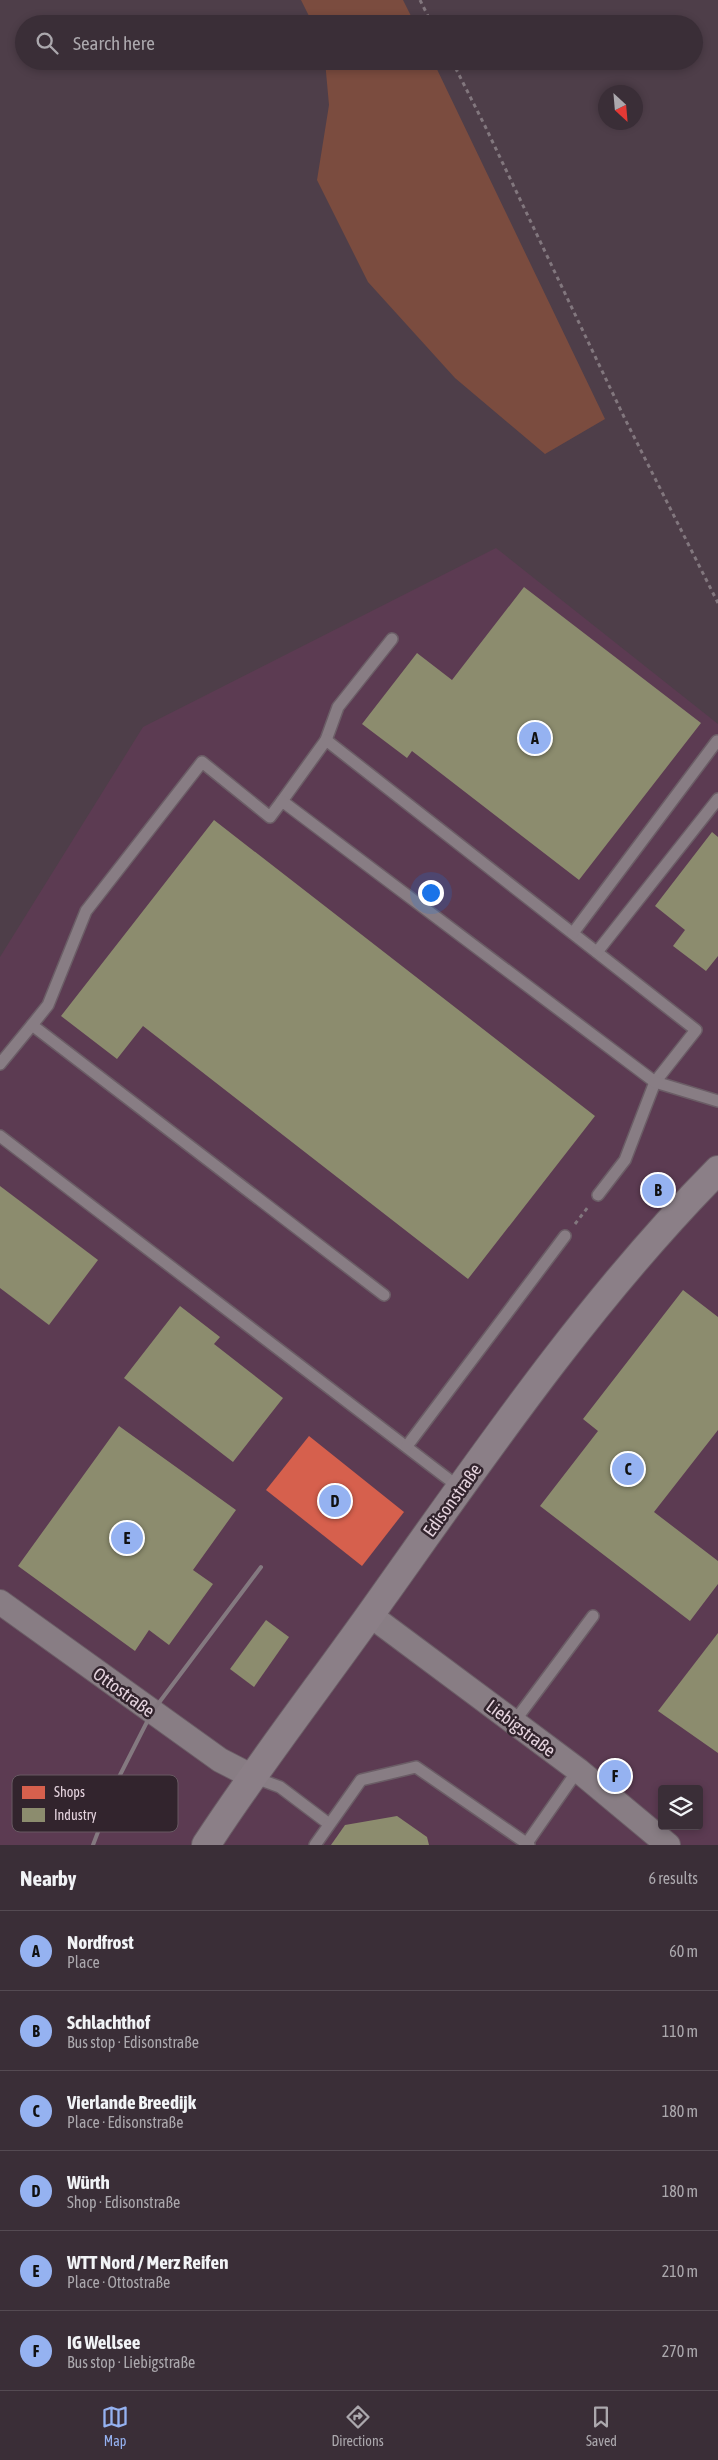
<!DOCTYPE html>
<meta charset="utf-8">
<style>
body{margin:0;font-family:"Asap Condensed",sans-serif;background:#41363f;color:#f1f3f6}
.controls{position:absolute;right:15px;bottom:15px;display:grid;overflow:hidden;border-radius:5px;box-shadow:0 2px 8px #0003}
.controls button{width:45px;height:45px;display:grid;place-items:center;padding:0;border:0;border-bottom:1px solid #544a52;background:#3a2e37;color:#f1f3f6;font:25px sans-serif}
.compass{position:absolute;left:598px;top:85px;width:45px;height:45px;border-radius:50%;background:#3a2e37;box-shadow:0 2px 8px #0003;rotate:154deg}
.you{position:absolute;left:430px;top:892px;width:18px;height:18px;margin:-12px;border:4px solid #fff;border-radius:50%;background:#1a73e8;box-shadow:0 0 0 8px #1a73e833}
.badge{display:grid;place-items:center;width:32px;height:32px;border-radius:50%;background:#95b2f1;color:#111;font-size:16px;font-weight:700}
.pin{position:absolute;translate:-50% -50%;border:2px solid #fff;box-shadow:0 1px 5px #0006}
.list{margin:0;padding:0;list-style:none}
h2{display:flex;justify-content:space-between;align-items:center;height:65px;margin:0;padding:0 20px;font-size:21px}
h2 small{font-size:16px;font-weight:400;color:#aba8ad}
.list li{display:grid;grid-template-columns:32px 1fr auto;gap:15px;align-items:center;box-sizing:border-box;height:80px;padding:0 20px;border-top:1px solid #544a52}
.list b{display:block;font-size:19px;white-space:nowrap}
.list p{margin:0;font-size:16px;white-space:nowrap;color:#aba8ad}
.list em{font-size:16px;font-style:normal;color:#aba8ad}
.icon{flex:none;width:28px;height:28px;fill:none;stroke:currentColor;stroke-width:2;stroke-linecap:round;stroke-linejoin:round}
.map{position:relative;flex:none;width:718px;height:1845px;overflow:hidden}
.search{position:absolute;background:#3a2e37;box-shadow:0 2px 8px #0003;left:15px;right:15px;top:15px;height:55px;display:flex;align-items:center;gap:12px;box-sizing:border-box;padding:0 18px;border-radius:28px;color:#aba8ad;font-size:19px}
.sheet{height:545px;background:#3a2e37}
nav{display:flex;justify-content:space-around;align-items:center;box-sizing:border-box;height:70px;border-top:1px solid #544a52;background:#3a2e37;font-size:14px;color:#aba8ad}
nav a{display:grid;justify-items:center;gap:2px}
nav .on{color:#95b2f1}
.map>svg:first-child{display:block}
.built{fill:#5c3b52;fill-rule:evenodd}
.green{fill:#7b4c3f}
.shops{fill:#d6604d}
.industry{fill:#8c8c6e}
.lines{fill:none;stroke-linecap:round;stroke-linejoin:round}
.lane-casing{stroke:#6b5d66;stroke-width:14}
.street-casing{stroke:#6b5d66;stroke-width:26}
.secondary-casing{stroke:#6b5d66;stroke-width:30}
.path{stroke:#82777e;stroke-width:3;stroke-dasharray:4 4;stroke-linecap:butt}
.lane{stroke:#887d84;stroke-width:11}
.street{stroke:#887d84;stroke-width:24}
.secondary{stroke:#8b7f87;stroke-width:28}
.rail{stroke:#847980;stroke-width:4}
.labels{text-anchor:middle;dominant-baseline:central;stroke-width:5;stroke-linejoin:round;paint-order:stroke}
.street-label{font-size:18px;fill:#e5d3de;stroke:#32242d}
.key{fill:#32242d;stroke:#685962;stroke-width:1}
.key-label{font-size:14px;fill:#e5d3de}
</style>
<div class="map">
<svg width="718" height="1845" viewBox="0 0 718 1845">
<rect width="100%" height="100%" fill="#4e3e49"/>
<path class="built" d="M496 548 718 724V1845H0V957L143 727ZM662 1789H699V1826H662Z"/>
<g class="green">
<polygon points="301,0 403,0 415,24 313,24"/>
<polygon points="325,61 433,61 605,419 545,454 455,378 368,282 317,180 329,105"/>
</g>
<polygon class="shops" points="309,1436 404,1512 362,1566 266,1490"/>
<g class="industry">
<polygon points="524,587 701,723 579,880 412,751 407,758 362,724 417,653 452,680"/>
<polygon points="214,820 595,1116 468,1279 143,1026 117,1059 61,1016"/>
<polygon points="712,832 718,837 718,956 706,971 673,946 685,930 655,906"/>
<polygon points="0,1186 98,1260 49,1325 0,1288"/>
<polygon points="683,1290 718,1317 718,1430 654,1512 718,1561 718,1584 690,1621 540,1506 598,1431 583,1419"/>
<polygon points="180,1306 220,1337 214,1344 283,1398 233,1462 124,1378"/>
<polygon points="119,1426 236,1510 193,1570 213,1584 169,1645 149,1630 135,1651 18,1566"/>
<polygon points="266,1620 289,1637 254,1687 230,1669"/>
<polygon points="718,1633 718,1753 658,1711"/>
<polygon points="397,1816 427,1837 429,1845 331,1845 345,1825"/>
</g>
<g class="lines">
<g class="lane-casing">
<g id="lane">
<polyline points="326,740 338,707 392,639"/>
<polyline points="282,801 326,740 696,1030 655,1082 625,1160 598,1195"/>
<polyline points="573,933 717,741"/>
<polyline points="597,952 718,799"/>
<polyline points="0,1064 32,1025"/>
<polyline points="0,1136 460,1488"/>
<polyline points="384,1295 32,1025 48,1005 86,911 202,762 270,817 282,801 655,1082 718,1101"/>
<polyline points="407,1446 565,1236"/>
<polyline points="514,1722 593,1616"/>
<polyline points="253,1777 280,1787 329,1824"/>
<polyline points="527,1843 578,1770"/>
<polyline points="315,1845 361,1780 416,1767 529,1845"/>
</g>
</g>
<g class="street-casing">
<g id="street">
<polyline points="0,1602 220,1760 251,1776"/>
<polyline points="370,1615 578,1770 668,1845"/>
</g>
</g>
<g class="secondary-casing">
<path id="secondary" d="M206 1845C262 1759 325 1679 384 1595 487 1450 593 1296 718 1170"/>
</g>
<g class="path">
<polyline points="420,0 432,24"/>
<polyline points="452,61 485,126 625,419 718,603"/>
<polyline points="575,1224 588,1207"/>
</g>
<use href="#lane" class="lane"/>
<use href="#street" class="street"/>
<use href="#secondary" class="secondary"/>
<polyline class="rail" points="93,1845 119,1777 152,1712 261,1567"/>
</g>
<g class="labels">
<g class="street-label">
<text transform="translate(452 1500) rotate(-54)">Edisonstraße</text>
<text transform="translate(124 1692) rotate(36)">Ottostraße</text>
<text transform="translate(521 1728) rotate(37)">Liebigstraße</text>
</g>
</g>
<rect x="12" y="1775" width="166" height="57" rx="8" class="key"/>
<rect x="22" y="1786" width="23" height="13" fill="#d6604d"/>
<rect x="22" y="1808" width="23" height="14" fill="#8c8c6e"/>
<g class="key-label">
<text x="54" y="1797">Shops</text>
<text x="54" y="1820">Industry</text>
</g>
</svg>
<div class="controls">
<button><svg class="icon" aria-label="layers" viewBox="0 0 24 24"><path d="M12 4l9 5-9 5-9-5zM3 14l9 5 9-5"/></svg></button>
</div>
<svg class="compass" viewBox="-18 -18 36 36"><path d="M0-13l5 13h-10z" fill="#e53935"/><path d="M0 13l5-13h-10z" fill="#aba8ad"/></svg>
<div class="you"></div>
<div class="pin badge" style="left:535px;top:738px">A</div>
<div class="pin badge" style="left:658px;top:1190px">B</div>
<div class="pin badge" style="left:628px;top:1469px">C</div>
<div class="pin badge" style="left:335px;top:1501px">D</div>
<div class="pin badge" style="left:127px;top:1538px">E</div>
<div class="pin badge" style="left:615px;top:1776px">F</div>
<div class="search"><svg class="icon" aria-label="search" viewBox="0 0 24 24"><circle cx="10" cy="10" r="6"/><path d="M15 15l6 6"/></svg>Search here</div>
</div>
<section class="sheet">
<h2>Nearby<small>6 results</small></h2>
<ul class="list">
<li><span class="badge">A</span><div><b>Nordfrost</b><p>Place</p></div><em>60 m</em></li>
<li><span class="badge">B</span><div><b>Schlachthof</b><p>Bus stop · Edisonstraße</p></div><em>110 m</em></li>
<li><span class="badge">C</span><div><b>Vierlande Breedijk</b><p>Place · Edisonstraße</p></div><em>180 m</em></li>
<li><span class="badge">D</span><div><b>Würth</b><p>Shop · Edisonstraße</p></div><em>180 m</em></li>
<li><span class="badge">E</span><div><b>WTT Nord / Merz Reifen</b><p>Place · Ottostraße</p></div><em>210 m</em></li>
<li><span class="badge">F</span><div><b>IG Wellsee</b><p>Bus stop · Liebigstraße</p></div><em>270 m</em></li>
</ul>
</section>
<nav>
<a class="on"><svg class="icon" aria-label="map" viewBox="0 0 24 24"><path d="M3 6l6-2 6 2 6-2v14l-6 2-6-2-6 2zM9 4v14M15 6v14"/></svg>Map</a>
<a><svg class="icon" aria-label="directions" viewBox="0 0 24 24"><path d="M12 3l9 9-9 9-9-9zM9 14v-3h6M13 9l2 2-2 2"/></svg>Directions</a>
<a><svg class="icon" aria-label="saved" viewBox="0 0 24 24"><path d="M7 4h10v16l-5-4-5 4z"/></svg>Saved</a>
</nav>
